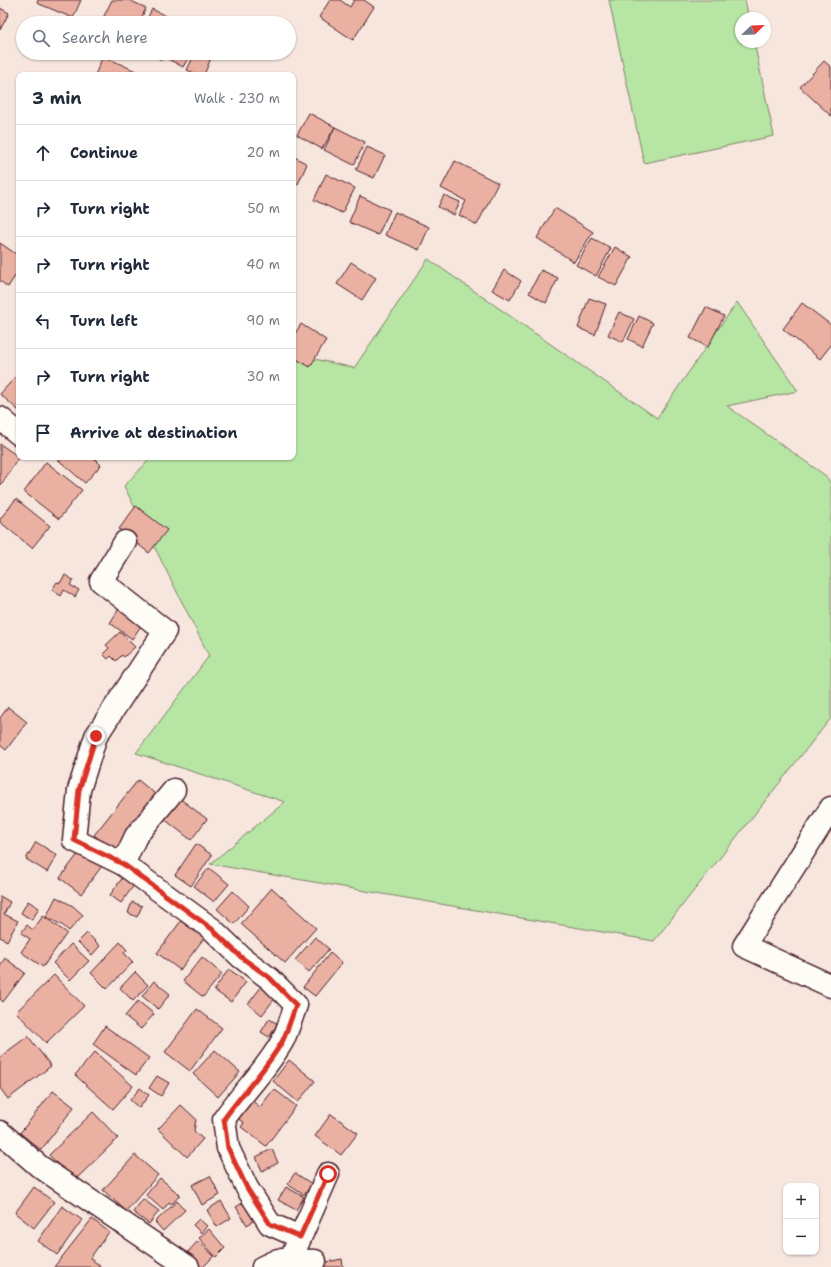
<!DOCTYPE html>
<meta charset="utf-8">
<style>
body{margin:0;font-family:"Shantell Sans",sans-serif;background:#f2f2f3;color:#1f2937}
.controls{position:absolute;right:12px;bottom:12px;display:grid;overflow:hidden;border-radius:8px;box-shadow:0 1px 3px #0004}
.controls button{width:36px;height:36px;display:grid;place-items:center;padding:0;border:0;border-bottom:1px solid #e0e1e3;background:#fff;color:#1f2937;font:20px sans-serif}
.compass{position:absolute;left:735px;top:12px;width:36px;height:36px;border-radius:50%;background:#fff;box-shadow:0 1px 3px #0004;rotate:67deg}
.stop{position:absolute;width:12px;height:12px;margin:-9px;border:3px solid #d93025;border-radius:50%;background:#fff}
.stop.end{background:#d93025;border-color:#fff;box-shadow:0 1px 4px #0008}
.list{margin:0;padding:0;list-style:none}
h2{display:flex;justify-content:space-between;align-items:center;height:52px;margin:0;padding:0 16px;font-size:17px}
h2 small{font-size:13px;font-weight:400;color:#747a83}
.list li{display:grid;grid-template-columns:26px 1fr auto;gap:12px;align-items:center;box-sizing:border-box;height:56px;padding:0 16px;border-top:1px solid #e0e1e3}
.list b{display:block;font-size:15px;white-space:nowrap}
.list em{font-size:13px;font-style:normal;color:#747a83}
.icon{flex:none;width:22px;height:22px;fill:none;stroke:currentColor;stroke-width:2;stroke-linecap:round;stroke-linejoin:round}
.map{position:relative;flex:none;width:831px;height:1267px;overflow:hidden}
.search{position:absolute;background:#fff;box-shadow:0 1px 3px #0004;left:16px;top:16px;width:280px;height:44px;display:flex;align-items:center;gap:10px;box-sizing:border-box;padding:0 14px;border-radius:22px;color:#747a83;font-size:15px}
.panel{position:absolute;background:#fff;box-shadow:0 1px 3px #0004;left:16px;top:72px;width:280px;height:388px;border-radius:8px}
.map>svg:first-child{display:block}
.green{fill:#b6e5a4;stroke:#808268}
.building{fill:#eab1a3;stroke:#4a1f2b}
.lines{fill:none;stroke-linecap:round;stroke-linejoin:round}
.minor-casing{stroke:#4a1f2b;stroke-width:25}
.minor{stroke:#fdfcf7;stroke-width:22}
.route{stroke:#d93025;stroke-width:5}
</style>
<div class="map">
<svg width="831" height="1267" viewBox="0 0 831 1267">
<rect width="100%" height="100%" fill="#f7e6de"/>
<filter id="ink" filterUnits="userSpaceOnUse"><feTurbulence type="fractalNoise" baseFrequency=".025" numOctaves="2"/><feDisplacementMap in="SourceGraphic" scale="8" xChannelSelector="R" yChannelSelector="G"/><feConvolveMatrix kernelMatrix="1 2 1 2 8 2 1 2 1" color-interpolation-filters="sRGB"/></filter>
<g filter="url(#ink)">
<g class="green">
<polygon points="609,0 745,0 749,18 741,18 741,42 754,42 774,136 644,163"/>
<polygon points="428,259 657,418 737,302 798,391 727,406 826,476 831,484 831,718 654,941 210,864 285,802 136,753 209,656 124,486 152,457 293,457 293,354 354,368"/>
</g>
<g class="building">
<polygon points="38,0 81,0 73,18 37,3"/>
<polygon points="112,0 129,0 146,8 139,23 101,22"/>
<polygon points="330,0 340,0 350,7 354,0 364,0 374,7 353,40 319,17"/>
<polygon points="0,8 9,13 0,30"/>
<polygon points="152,9 180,23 145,23"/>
<polygon points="148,53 166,53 162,60"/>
<polygon points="168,53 191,53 183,67 166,58"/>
<polygon points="195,53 213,53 204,75 199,75 187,70"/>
<polygon points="103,56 140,73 139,75 95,75"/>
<polygon points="824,61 831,67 831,116 800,87"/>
<polygon points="309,113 335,127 322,149 297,135"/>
<polygon points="335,127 365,142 354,165 324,150"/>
<polygon points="367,147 385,155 374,178 356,170"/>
<polygon points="293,156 307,164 298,184 293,182"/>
<polygon points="455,161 498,183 477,225 459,215 466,201 441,188"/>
<polygon points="326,174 355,188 342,213 314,200"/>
<polygon points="444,195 460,202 454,215 438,207"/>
<polygon points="360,196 390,210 378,235 349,222"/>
<polygon points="555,208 593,232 574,262 537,238"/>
<polygon points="395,212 429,227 419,250 385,235"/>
<polygon points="592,238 611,248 596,276 576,265"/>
<polygon points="0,243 19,256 19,270 8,287 0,281"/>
<polygon points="615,247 632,257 616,286 598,277"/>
<polygon points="351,262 376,278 362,300 337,284"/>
<polygon points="504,270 521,281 510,300 492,290"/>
<polygon points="541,270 558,278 546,303 529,293"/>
<polygon points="589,298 606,304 595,335 578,328"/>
<polygon points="802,303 831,325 831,345 820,359 783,329"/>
<polygon points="706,307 724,316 708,347 690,338"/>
<polygon points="619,312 634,319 623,342 608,335"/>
<polygon points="639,316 653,323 642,346 628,339"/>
<polygon points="301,324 326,340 310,367 293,357 293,337"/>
<polygon points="19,373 19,411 0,394"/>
<polygon points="0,444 19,457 1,485 0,484"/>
<polygon points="55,457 93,457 101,465 85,483"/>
<polygon points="46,462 82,490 59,519 24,492"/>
<polygon points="16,499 50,526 32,548 0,522 0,519"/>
<polygon points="136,506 167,530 149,553 119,529"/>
<polygon points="65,575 73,580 70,585 79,590 75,597 64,590 61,596 52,590 57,582 60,583"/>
<polygon points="120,607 143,623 132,639 110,623"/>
<polygon points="120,632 135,647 124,657 122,655 116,661 111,656 108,659 103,654 109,648 106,645"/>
<polygon points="8,707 27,722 6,750 0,745 0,718"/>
<polygon points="138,780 159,797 115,852 94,835"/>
<polygon points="179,798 207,819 191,840 163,818"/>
<polygon points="36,842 57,855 47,872 26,859"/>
<polygon points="196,844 212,855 191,886 175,875"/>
<polygon points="81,850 102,866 81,894 60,878"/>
<polygon points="209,868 229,884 214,902 194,886"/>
<polygon points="126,873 137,881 121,903 110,895"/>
<polygon points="272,888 316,928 285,963 241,924"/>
<polygon points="233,891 249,906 234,924 217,909"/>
<polygon points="0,896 10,902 4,914 18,921 7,941 0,937"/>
<polygon points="56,897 73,906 83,915 69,931 62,925 46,917"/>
<polygon points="28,901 39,908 32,920 21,913"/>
<polygon points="132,902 142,906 137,917 128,913"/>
<polygon points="43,916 67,933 43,967 21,952 30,939 21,933 27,925 33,930"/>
<polygon points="181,921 204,938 180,970 157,953"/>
<polygon points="87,933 100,946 92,955 78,942"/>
<polygon points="315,937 329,949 309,972 295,960"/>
<polygon points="120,942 127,950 124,953 133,962 107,989 91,973"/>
<polygon points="71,944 89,961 70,980 53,963"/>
<polygon points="330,953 342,963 315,996 303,987"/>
<polygon points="202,957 222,974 203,997 183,981"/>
<polygon points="5,958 25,973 3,1002 0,999 0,964 1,964"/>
<polygon points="229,969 246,982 231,1002 214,990"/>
<polygon points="135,972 148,985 133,1001 120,988"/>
<polygon points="54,975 84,1006 46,1043 16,1012"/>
<polygon points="154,981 170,994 158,1009 142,996"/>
<polygon points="262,986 276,997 262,1015 248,1004"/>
<polygon points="138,1001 154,1014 141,1029 125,1016"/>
<polygon points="197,1009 222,1028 190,1071 165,1052"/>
<polygon points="269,1019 278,1024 269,1037 261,1032"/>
<polygon points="105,1026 149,1058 136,1075 93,1044"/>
<polygon points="28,1036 51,1066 8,1099 0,1088 0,1057"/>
<polygon points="215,1050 240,1072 218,1097 193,1074"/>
<polygon points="95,1052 133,1086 113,1109 75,1075"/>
<polygon points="289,1060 315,1081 298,1102 273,1081"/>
<polygon points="157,1076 169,1083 161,1096 149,1088"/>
<polygon points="140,1088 149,1095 139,1108 130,1100"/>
<polygon points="274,1089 296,1106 266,1146 241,1127 244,1123 233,1115 247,1097 260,1107"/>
<polygon points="53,1091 74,1107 41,1150 20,1133"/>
<polygon points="181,1105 196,1119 194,1131 203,1139 187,1157 158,1129"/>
<polygon points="93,1112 118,1138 74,1181 49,1155"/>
<polygon points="331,1114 358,1133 341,1155 315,1136"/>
<polygon points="272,1149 278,1163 262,1171 256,1157"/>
<polygon points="135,1155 158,1175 126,1211 103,1190"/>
<polygon points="295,1173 312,1184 304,1195 287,1184"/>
<polygon points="210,1176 220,1195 202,1205 192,1185"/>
<polygon points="160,1178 180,1195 172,1204 169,1202 163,1210 146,1195"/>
<polygon points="34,1187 54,1202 34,1228 15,1213"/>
<polygon points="286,1187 304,1197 296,1210 278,1200"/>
<polygon points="143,1199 159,1211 149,1224 133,1212"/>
<polygon points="249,1199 260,1217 247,1225 236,1207"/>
<polygon points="177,1201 185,1210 163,1231 155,1222"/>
<polygon points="221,1201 231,1218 217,1227 207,1210"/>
<polygon points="62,1206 82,1220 57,1255 38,1241"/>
<polygon points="92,1219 109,1232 90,1258 101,1267 54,1267"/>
<polygon points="199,1219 207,1226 201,1233 193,1225"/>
<polygon points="209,1229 225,1248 216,1257 199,1238"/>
<polygon points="198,1241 214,1256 203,1267 198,1267 185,1255"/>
<polygon points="342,1259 343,1267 323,1267 322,1263"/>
</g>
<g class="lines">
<g class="minor-casing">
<g id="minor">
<polyline points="0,418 19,434"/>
<path d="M174 790 136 836 123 864 212 929 241 957 270 979 296 1005C292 1016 288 1029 283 1040 267 1069 243 1092 224 1119L228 1148 247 1188 270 1224 300 1237"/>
<polyline points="831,808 744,946 831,986"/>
<polyline points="123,864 74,840 79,790 96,736 165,631 101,581 125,542"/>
<polyline points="0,1132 39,1166 188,1267"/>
<polyline points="290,1261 328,1174"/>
<polyline points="263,1267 278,1260 315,1261"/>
</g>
</g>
<use href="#minor" class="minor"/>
</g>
</g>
<g class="lines" filter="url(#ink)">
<path class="route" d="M96 736 79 790 74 840 123 864 212 929 241 957 270 978 296 1005C292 1016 288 1029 283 1040 267 1069 243 1092 224 1119L228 1148 247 1188 270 1224 300 1237 328 1174"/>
</g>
</svg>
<div class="controls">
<button>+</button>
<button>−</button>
</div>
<svg class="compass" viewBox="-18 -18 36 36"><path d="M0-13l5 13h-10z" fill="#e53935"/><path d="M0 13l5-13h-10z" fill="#747a83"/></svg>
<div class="stop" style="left:328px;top:1174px"></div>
<div class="stop end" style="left:96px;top:736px"></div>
<div class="search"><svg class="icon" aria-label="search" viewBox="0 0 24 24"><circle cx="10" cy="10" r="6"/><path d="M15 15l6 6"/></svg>Search here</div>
<section class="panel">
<h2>3 min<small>Walk · 230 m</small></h2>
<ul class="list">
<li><svg class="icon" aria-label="ahead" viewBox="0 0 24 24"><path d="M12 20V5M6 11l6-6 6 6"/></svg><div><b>Continue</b></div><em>20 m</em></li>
<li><svg class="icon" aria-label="right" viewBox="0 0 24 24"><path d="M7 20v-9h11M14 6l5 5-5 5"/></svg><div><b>Turn right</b></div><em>50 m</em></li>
<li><svg class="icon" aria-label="right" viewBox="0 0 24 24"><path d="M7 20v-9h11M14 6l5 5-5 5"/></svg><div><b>Turn right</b></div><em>40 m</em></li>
<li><svg class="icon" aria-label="left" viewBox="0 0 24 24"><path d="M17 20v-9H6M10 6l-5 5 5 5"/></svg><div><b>Turn left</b></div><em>90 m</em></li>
<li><svg class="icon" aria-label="right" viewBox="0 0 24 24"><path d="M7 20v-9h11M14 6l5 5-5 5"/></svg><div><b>Turn right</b></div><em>30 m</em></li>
<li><svg class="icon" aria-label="arrive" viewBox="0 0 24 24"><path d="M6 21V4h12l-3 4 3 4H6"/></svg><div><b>Arrive at destination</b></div></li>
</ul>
</section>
</div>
